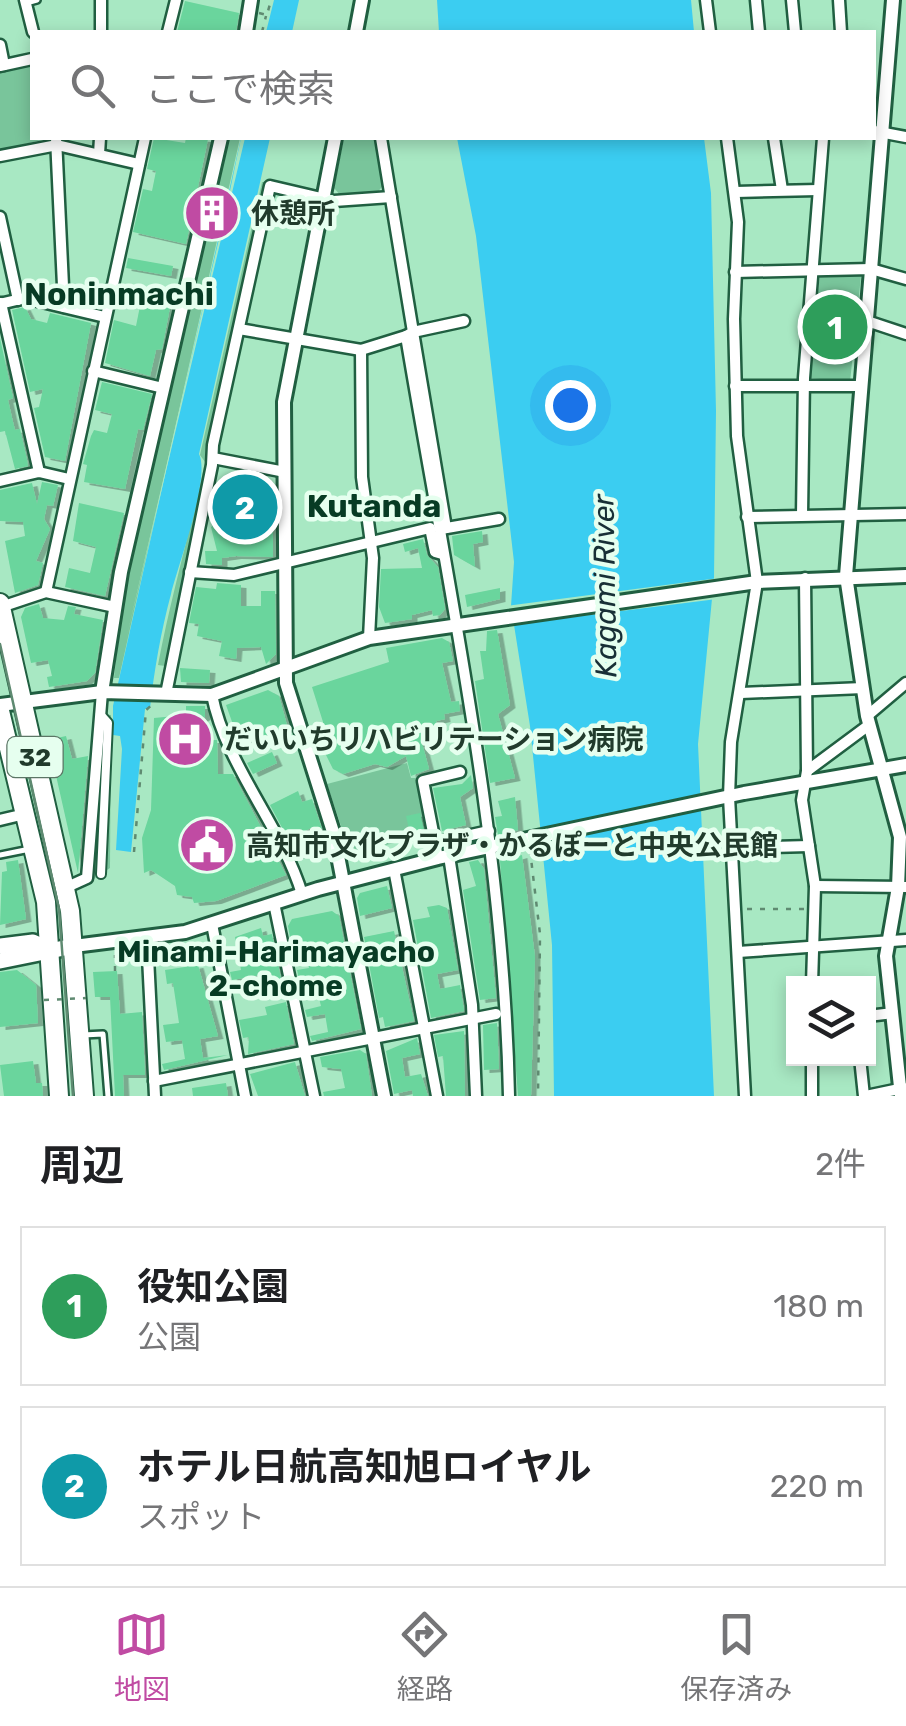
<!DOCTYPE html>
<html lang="ja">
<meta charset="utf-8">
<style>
body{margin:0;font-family:Rubik,"Noto Sans JP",sans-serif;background:#f6f6f6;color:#202124}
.controls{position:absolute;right:30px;bottom:30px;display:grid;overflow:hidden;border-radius:0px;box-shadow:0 5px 15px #0003}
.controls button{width:90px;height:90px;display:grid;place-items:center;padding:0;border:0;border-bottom:2px solid #e0e0e0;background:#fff;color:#202124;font:50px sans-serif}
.you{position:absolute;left:570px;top:405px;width:35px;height:35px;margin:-25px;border:8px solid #fff;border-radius:50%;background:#1a73e8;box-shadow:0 0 0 15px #1a73e833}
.badge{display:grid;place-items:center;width:65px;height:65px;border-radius:50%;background:#c04ba3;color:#fff;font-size:32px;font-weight:700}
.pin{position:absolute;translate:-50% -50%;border:5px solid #fff;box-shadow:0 2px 10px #0006}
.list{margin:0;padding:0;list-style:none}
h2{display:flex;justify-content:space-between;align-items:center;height:130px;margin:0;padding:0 40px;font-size:42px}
h2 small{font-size:32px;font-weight:400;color:#757577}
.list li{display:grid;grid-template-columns:65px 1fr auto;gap:30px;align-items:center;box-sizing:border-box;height:160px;margin:0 20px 20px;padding:0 20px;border:2px solid #e0e0e0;border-radius:0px}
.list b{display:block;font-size:38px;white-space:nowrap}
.list p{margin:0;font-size:32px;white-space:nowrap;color:#757577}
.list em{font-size:32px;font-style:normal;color:#757577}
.icon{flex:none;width:55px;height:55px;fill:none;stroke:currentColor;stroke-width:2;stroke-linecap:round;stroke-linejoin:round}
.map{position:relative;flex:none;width:906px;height:1096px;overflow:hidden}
.search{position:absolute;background:#fff;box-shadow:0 5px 15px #0003;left:30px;right:30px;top:30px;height:110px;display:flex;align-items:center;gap:25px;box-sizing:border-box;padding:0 35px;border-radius:0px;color:#757577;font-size:38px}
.sheet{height:490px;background:#fff}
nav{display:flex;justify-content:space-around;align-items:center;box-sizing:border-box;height:140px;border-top:2px solid #e0e0e0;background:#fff;font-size:28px;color:#757577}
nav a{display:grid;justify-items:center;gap:5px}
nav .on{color:#c04ba3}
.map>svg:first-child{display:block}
.green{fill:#79c59b}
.water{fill:#3bcdf1}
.pier{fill:#a8e8c3}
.building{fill:#6ad59d;filter:url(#shadow)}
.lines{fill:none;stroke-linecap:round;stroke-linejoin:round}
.service-casing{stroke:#205f41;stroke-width:10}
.pedestrian-casing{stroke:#205f41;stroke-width:12}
.minor-casing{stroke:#205f41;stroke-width:15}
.tertiary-casing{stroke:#205f41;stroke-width:18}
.secondary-casing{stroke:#205f41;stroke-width:20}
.trunk-casing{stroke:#205f41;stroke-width:22}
.path{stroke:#5f8a71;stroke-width:2.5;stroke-dasharray:5 8;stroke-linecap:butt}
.service{stroke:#fff;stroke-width:5}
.pedestrian{stroke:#fff;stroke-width:8}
.minor{stroke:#fff;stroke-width:10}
.tertiary{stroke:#fff;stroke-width:12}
.secondary{stroke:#fff;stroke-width:15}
.trunk{stroke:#fff;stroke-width:18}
.tram{stroke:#5e8a71;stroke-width:2.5}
.path-bridge{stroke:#5f8a71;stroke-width:2.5;stroke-dasharray:5 8;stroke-linecap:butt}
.labels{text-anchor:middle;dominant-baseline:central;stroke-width:9;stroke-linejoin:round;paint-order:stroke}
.shield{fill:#e6ffef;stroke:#5c7666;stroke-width:2.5}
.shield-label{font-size:25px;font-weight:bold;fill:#213b2c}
.poi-label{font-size:28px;font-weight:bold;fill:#213b2c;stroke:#e6ffef;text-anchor:start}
.water-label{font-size:30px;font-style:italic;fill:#182f36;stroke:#e6ffef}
.neighbourhood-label{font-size:30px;font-weight:bold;fill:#073b24;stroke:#e6ffef}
.quarter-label{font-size:32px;font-weight:bold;fill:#073b24;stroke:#e6ffef}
</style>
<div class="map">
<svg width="906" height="1096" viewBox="0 0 906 1096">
<defs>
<filter id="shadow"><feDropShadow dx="5.5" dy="3" stdDeviation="0" flood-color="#0004"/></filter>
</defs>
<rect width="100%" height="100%" fill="#a8e8c3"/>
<g class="green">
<polygon points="32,63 32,138 50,138 0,150 0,70"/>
<polygon points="228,138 240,138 119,678 114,678 125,577"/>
<polygon points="344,138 377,138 385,183 377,193 341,196 334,188"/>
<path d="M262 182H266L207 447 210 458 165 666 158 665C171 596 190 532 205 462L200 455Z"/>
<polygon points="820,273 861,276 850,382 809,378"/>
<polygon points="101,714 111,715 110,868 92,880"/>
<polygon points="407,763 411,778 418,778 430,835 359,851 347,844 327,784"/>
</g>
<g class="water">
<polygon points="274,0 299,0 292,32 266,32"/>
<polygon points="437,0 691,0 694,32 439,32"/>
<path d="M241 138H270L199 454C211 478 177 568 171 594 161 631 154 671 150 708L145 709 131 852 116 850 122 749 120 736 113 735V706Z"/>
<polygon points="457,138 704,138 711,193 716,411 714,578 698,744 714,1096 554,1096 552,945 530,726 511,606 514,562 476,236"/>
</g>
<g class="pier">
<polygon points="241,138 245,138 126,640 228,200"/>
<polygon points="719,578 717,599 510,625 506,606"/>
</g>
<g class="building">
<polygon points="185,1 239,13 236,32 177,32"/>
<polygon points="154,138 185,143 186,138 208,139 186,244 133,232 143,189 152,191 156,171 147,169"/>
<polygon points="128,258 173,266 171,276 126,268"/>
<polygon points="124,291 171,302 162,349 156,350 150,376 105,363 114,320 136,326 140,306 122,302"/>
<polygon points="25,307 31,319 47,323 50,313 91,323 65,461 45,457 34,408 39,407 43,389 30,392 12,310"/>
<polygon points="0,338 13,398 8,400 12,418 15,430 20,429 27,460 28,466 15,469 5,431 0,432"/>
<polygon points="102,382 152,394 143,430 138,429 125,489 84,482 87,465 83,464 91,436 94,430 107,433 112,414 95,410"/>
<polygon points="42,482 58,485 53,506 47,505 44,519 50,529 36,561 43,563 38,585 15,593 5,541 25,536 23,522 0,521 0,490 32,483 37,504"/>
<polygon points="225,482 273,482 273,557 236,556 222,558 222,565 206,564 205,551 217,551 211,527 217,523 217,491 224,492"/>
<polygon points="79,503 124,513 105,596 65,587 69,568 90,573 96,547 73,541"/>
<polygon points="482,531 483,542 473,544 475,567 454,555 452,536"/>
<polygon points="423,539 427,555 438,567 445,609 440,615 433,616 432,610 412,615 412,619 385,623 379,607 381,569 422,568 418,548 405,552 403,544"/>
<polygon points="217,583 241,585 241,606 261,606 261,591 275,591 276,654 266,664 261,647 237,648 236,659 219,656 222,641 197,636 199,624 189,623 196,587 216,589"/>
<polygon points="500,588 500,599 467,607 465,595"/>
<polygon points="39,604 43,618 64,620 68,606 76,607 74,614 103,620 95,673 87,681 49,687 47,677 52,676 48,660 31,663 21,617 25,608"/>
<polygon points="497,630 510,705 498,714 515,778 490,783 475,681 484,679 480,651 486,651 487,631"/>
<polygon points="442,638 449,642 453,661 442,663 451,702 459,701 460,711 444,714 445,719 436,721 439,732 425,736 422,743 429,769 411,776 406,756 387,767 375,764 343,774 333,769 319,741 323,722 312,687 389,662 386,648"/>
<polygon points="180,668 210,670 209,683 181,682"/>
<polygon points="268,690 279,696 288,729 240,744 226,705"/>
<polygon points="186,706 205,706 205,717 189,727 203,740 217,740 218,774 233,774 286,875 216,901 194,903 192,897 177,895 175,886 151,870 144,873 142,838 151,810 154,718 186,715"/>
<polygon points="66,736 72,759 88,756 78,873 48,740"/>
<polygon points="272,752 277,763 253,774 247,763"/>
<polygon points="471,775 473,788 460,797 466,825 442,831 433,788 462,784"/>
<polygon points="298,791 302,802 312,799 322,829 313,832 311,828 288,839 270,805"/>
<polygon points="515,797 518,830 498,835 495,817 502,816 498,801"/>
<polygon points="420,813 425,835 411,838 406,816"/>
<polygon points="522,855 535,957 531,1096 518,1096 500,861"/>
<polygon points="18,860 26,919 0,925 2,872 7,871 6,862"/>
<polygon points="478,860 484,869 496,998 480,1000 463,890 476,886 469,862"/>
<polygon points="387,886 392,908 360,916 357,898 360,893"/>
<polygon points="439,905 447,908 458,970 437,974 440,989 460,985 464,1011 431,1018 413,920 430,917 427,907"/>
<polygon points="332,911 339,916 361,1029 312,1041 310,1036 328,1032 325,1014 307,1017 305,1010 321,1006 316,986 301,989 297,970 309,968 305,947 292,949 288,926 292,919"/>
<polygon points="261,928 263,936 272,934 281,979 262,983 260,975 232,980 230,972 241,970 235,937"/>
<polygon points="394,931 414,1021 385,1027 383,1017 379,1018 364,937"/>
<polygon points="198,965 218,1036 200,1039 203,1058 228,1055 164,1070 162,1064 185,1059 182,1040 166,1042 163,1025 179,1023 173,983 167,984 165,970"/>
<polygon points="17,970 36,985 38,1023 0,1027 0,972"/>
<polygon points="117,971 120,1014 142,1012 145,1075 123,1075 124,1096 115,1096 110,997 95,997 93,972"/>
<polygon points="286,1002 294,1044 248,1054 249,1037 243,1038 239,1020 267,1015 265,1007"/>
<polygon points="497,1023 499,1069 484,1070 483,1025"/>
<polygon points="464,1031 465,1096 446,1096 443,1056 438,1057 434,1035"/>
<polygon points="417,1038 420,1054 402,1058 405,1077 421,1074 428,1096 413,1096 412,1090 394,1094 386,1051"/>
<polygon points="360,1050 366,1054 372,1096 324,1096 323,1092 345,1088 341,1069 322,1067 320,1057"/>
<polygon points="33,1061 36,1083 42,1083 43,1096 4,1096 0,1065"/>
<polygon points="295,1062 305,1096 258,1096 250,1074"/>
<polygon points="226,1083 228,1096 193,1096 192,1088"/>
</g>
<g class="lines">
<g class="service-casing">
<g id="service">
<polyline points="26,3 37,0"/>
<polyline points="0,855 30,849"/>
<polyline points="83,1035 103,1034 108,1096"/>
</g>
</g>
<g class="pedestrian-casing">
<polyline id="pedestrian" points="100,714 108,723 101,874"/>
</g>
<g class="minor-casing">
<g id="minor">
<polyline points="25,0 33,32"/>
<polyline points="706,0 710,32"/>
<polyline points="756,0 759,32"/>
<polyline points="792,0 795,32"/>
<polyline points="839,0 841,32"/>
<polyline points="101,32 101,0"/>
<polyline points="168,32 176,0"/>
<polyline points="0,45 4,65"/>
<polyline points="0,66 32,59"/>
<polyline points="874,131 906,137"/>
<polyline points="56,138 64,307"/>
<path d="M381 138 413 332 406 336C448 588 504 841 509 1096"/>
<polyline points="727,138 738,222 734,319 737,436 757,582 731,742 729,797 745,1096"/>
<polyline points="774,138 782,190"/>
<polyline points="99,154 100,138"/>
<polyline points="0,156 57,145 139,164"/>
<polyline points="736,192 818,190"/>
<polyline points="0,217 18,300"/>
<polyline points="735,272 871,269 906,279"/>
<polyline points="1,303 39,472"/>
<polyline points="0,304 25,298 105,317"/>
<polyline points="867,321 906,334"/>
<polyline points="239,329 361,350 406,336"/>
<polyline points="361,350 362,477 373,558 369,638"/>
<polyline points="93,371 163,388"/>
<polyline points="735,386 862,386"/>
<polyline points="213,458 285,472"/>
<polyline points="0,481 39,472 69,479"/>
<polyline points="802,515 804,378 823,138"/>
<polyline points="747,517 906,514"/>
<polyline points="446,528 413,332 464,321"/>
<polyline points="441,529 499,519"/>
<polyline points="190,572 234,575 430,528 435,552 442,554"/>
<polyline points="805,578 807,771 802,800 815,886 812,984"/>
<polyline points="46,592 145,138"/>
<polyline points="1,607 46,592 115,607"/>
<polyline points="741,693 863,688"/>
<polyline points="166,694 212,465 213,445 270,186 334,201 391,197"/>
<path d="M212 695C226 766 281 825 302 894"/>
<polyline points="867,716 906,683"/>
<polyline points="807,771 869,725"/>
<polyline points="0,820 25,814"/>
<polyline points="435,843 489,831"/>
<polyline points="732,848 809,846"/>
<polyline points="288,855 335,842"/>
<polyline points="449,856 472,1005 476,1096"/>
<polyline points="438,858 423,781 460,772"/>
<polyline points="394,869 437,1096"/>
<polyline points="815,886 906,887"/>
<polyline points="65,888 87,878 102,692"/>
<polyline points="274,903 314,1096"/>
<polyline points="212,924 245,1096"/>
<polyline points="147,937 155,1096"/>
<polyline points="738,952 906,940"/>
<polyline points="868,1016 893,1013"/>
<polyline points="812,1058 812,1096"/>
<polyline points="860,1058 864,1096"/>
<polyline points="154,1081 496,1014"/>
<polyline points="866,1096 904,1088"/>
</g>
</g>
<g class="tertiary-casing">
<g id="tertiary">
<polyline points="893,0 846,576 867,716 900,837 898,887 886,956 901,1096"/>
<polyline points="246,32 251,0"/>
<polyline points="356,32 362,0"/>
<polyline points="335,138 284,402 286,683 334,835 384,1096"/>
<polyline points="102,692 121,572 221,138"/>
<polyline points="0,705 102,692 212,695 369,638 757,582 906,576"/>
<polyline points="74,946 185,932 318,889 438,858 744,793 906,765"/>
</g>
</g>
<g class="secondary-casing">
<g id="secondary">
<polyline points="0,946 33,942 51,950"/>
<polyline points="0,961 74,946"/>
</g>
</g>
<g class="trunk-casing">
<g id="trunk">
<polyline points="0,603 70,911 84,1096"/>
<polyline points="0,711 46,902 59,1096"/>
</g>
</g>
<g class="path">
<polyline points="259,13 267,15 271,0"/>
<polyline points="262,32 266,16"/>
<polyline points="530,850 540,934 538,1096"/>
<polyline points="134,852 146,710 153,704"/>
<polyline points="747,909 804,909"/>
<polyline points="115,971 115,955"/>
</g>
<use href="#service" class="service"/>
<use href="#pedestrian" class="pedestrian"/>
<use href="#minor" class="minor"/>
<use href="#tertiary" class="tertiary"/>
<use href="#secondary" class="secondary"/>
<use href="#trunk" class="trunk"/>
<polyline class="tram" points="0,644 59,909 73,1096"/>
<polyline class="path-bridge" points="44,1000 86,998"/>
</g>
<defs>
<g id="building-disc" transform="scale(2.875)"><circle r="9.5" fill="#c04ba3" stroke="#e6ffef"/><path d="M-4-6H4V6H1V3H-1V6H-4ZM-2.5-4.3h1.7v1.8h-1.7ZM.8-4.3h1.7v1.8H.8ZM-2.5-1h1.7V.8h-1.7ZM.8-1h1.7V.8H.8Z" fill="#fff"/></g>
<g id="hospital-disc" transform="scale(2.875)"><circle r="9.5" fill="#c04ba3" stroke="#e6ffef"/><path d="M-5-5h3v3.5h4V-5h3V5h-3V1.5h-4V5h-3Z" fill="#fff"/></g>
<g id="civic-disc" transform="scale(2.875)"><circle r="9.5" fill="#c04ba3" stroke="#e6ffef"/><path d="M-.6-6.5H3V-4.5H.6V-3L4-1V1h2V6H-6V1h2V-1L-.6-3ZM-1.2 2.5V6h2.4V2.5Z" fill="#fff"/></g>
</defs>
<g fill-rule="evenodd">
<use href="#building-disc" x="212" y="213"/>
<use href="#hospital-disc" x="185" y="739"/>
<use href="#civic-disc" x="207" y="845"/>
</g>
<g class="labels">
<rect class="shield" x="7.5" y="737" width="55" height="40" rx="8"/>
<g class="shield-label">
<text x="35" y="757">32</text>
</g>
<g class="poi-label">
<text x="251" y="213">休憩所</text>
<text x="224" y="739">だいいちリハビリテーション病院</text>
<text x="246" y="845">高知市文化プラザ・かるぽーと中央公民館</text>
</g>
<g class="water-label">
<text transform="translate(605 586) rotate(-91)">Kagami River</text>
</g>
<g class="neighbourhood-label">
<text x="276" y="952">Minami-Harimayacho<tspan x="276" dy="34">2-chome</tspan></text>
</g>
<g class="quarter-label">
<text x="119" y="294">Noninmachi</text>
<text x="374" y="506">Kutanda</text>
</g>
</g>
</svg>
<div class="controls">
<button><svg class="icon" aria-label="layers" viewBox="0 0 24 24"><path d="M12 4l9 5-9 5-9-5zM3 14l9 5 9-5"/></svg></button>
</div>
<div class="you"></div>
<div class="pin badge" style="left:835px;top:327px;background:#2e9e5b">1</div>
<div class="pin badge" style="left:245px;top:507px;background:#0f9aa8">2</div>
<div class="search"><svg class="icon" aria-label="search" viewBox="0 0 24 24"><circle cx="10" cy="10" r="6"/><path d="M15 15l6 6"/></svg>ここで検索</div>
</div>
<section class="sheet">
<h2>周辺<small>2件</small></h2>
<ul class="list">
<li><span class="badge" style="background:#2e9e5b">1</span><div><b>役知公園</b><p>公園</p></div><em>180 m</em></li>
<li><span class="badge" style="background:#0f9aa8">2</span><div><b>ホテル日航高知旭ロイヤル</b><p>スポット</p></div><em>220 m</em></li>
</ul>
</section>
<nav>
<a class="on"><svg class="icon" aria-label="map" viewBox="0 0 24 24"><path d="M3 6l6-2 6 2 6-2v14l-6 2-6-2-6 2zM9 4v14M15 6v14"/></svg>地図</a>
<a><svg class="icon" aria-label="directions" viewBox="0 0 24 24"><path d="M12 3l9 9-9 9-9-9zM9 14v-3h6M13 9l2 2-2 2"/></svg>経路</a>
<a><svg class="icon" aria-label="saved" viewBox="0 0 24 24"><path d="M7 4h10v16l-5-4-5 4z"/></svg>保存済み</a>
</nav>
